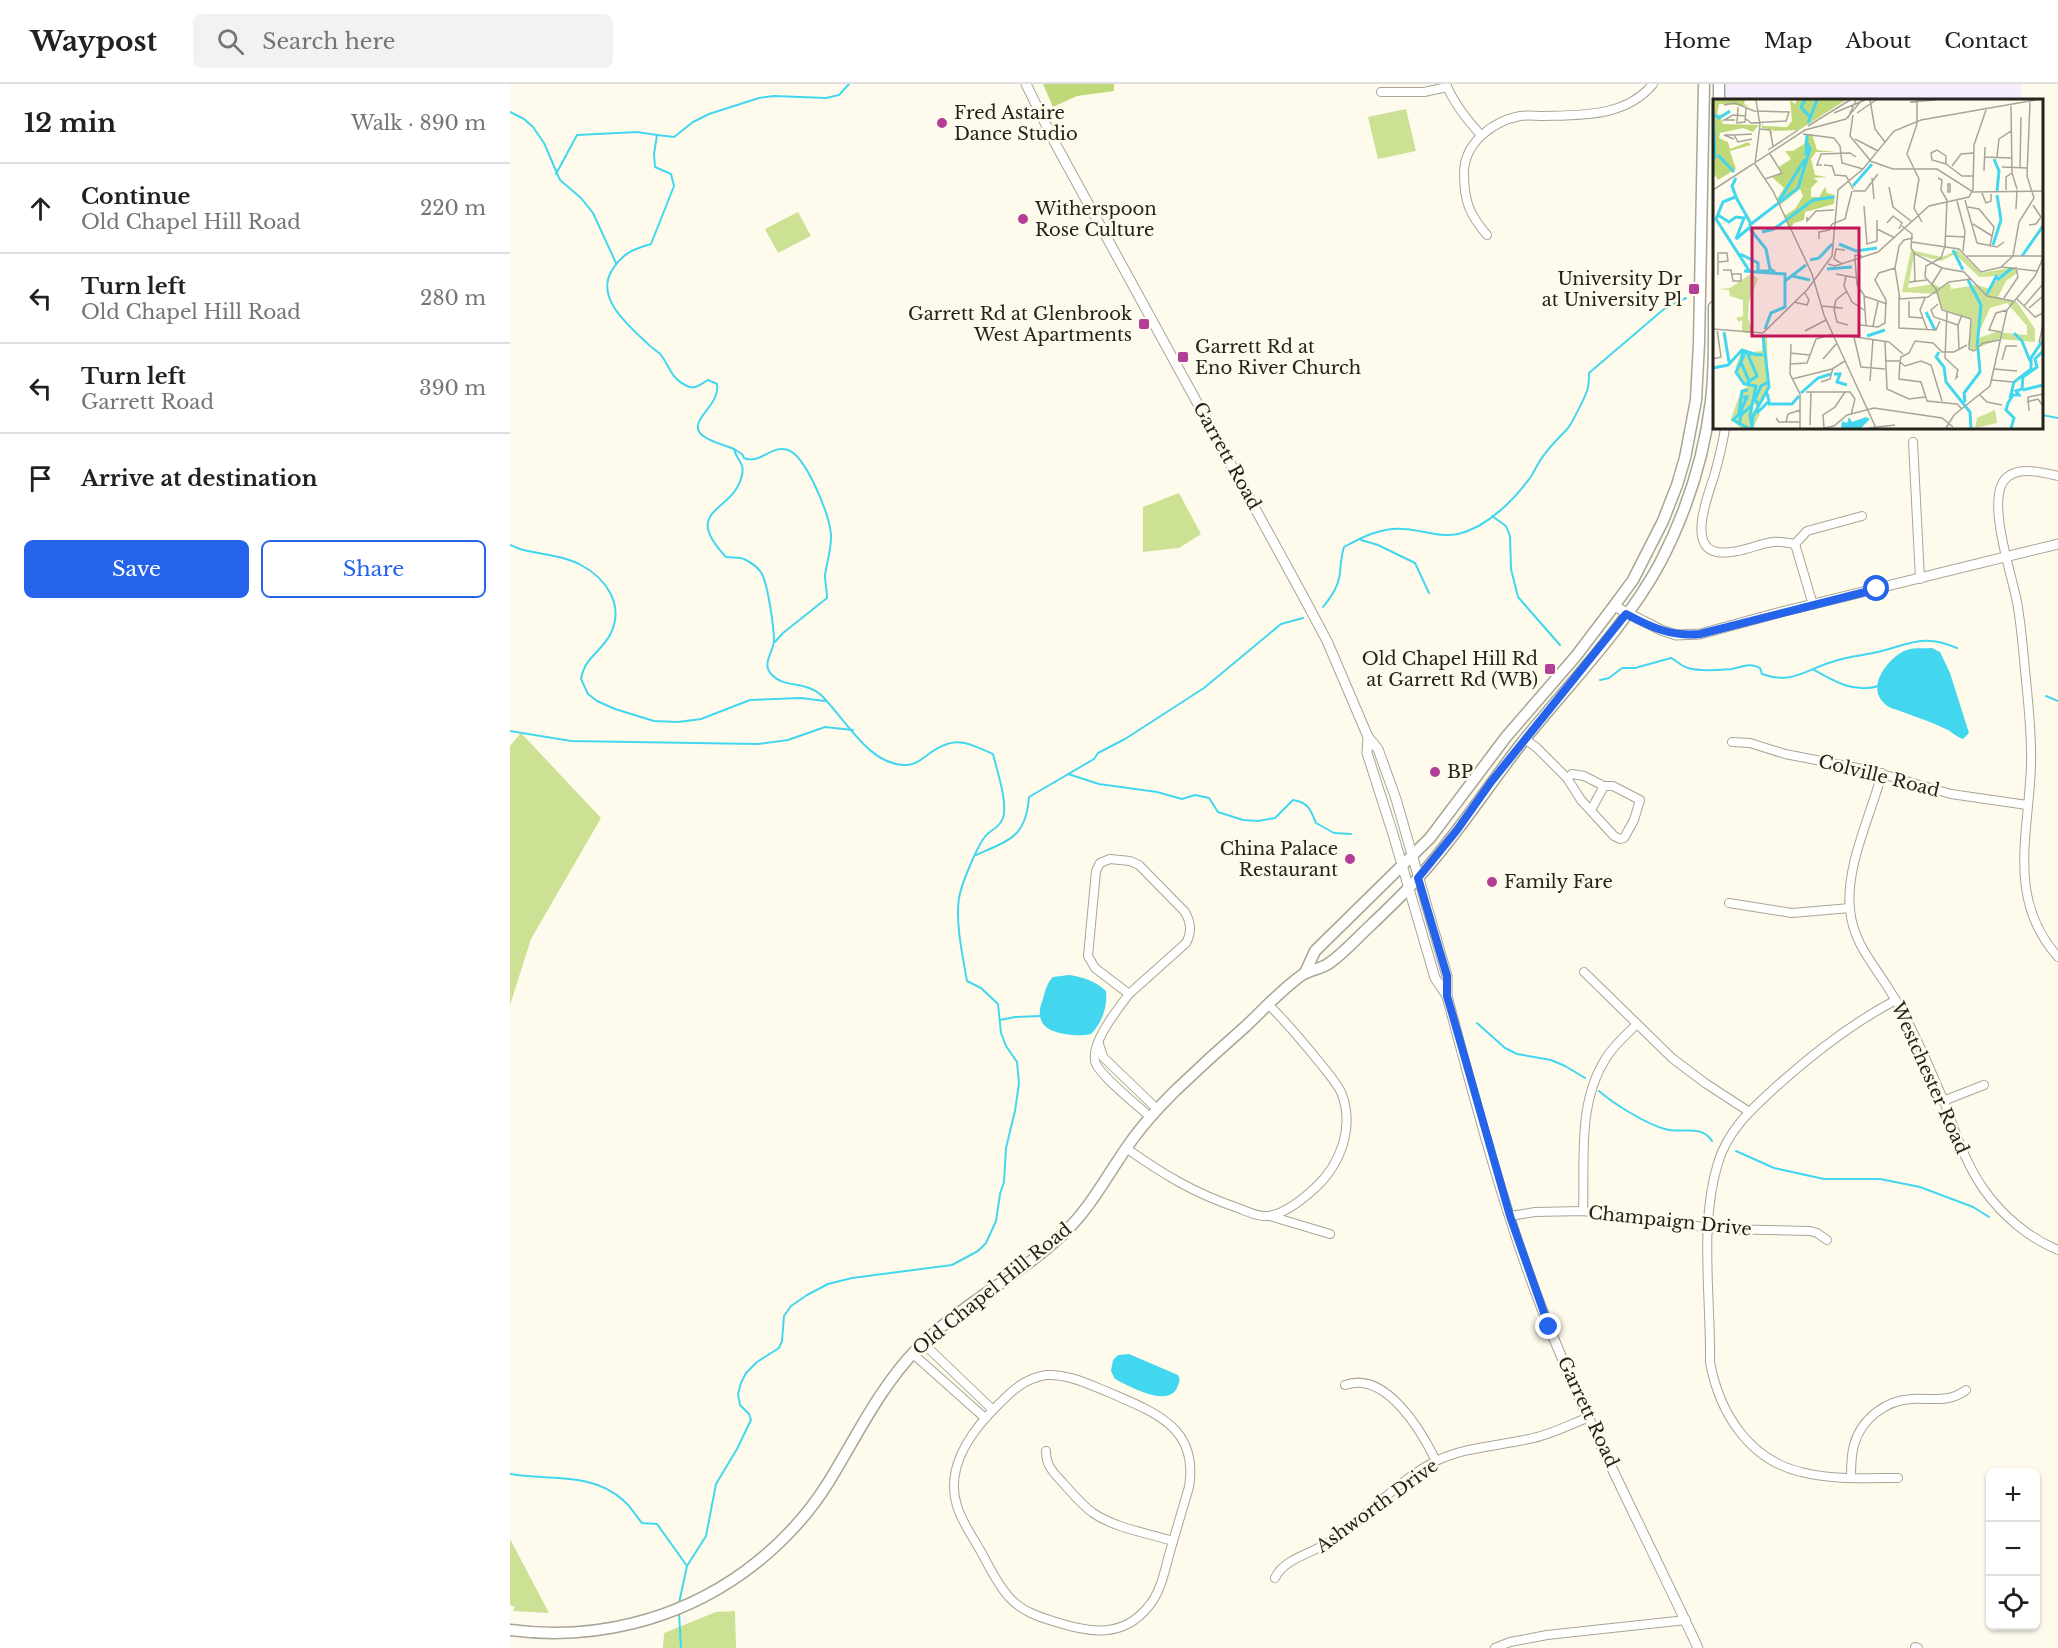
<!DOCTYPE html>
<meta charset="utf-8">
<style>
body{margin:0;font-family:"Libre Baskerville",serif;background:#f2f2f2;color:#202124}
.controls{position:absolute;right:18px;bottom:18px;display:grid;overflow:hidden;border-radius:9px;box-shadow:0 2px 4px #0004}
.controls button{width:54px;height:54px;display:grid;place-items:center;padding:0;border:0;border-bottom:2px solid #e0e0e0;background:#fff;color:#202124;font:30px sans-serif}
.stop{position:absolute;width:18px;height:18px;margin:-14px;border:4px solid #2563eb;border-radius:50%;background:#fff}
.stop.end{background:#2563eb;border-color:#fff;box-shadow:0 2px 6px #0008}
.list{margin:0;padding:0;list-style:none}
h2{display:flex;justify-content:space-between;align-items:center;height:78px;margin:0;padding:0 24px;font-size:26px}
h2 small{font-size:20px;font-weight:400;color:#757577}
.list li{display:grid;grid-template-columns:39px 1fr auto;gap:18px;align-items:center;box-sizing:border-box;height:90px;padding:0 24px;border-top:2px solid #e0e0e0}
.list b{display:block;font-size:22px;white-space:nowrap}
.list p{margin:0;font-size:20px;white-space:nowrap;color:#757577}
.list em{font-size:20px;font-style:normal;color:#757577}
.actions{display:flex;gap:12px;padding:18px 24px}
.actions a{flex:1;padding:14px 0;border:2px solid #2563eb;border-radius:9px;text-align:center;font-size:21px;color:#2563eb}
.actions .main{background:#2563eb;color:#fff}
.icon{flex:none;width:33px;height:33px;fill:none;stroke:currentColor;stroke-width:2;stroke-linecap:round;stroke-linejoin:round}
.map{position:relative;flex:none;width:1548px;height:1564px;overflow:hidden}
header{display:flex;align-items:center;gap:36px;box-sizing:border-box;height:84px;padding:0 30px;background:#fff;border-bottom:2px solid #e0e0e0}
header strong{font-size:28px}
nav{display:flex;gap:33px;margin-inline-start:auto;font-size:21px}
.search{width:420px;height:54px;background:#f2f2f2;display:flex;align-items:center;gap:15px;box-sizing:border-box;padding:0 21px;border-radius:9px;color:#757577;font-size:22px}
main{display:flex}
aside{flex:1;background:#fff}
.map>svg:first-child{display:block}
.commercial{fill:#f5edfd}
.green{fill:#cce194}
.forest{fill:#bfd878}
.water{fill:#42d7ef}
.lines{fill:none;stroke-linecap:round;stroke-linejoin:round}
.stream{stroke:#42d7ef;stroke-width:2}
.minor-casing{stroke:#a9a596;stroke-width:10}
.tertiary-casing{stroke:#a9a596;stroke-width:11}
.secondary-casing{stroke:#a9a596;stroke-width:13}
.minor{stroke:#fff;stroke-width:8}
.tertiary{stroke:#fff;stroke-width:9}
.secondary{stroke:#fff;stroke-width:10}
.route{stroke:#2563eb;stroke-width:8}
.poi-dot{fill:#b23e96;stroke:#fefbed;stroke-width:2}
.labels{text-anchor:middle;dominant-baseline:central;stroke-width:5;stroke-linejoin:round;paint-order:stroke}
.poi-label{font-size:18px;fill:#25231d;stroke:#fefbed;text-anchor:start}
.street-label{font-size:18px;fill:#25231d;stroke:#fefbed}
.inset-river{fill:none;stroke:#42d7ef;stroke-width:3}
.inset-road{fill:none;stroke:#a7a59a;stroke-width:1.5}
.view{fill:#c2185b;fill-opacity:0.15;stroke:#c2185b;stroke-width:3}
.inset-edge{fill:none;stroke:#25231d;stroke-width:3}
</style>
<header>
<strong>Waypost</strong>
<div class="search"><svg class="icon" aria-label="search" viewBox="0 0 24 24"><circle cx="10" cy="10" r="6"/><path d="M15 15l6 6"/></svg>Search here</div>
<nav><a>Home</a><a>Map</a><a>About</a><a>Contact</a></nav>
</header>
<main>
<aside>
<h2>12 min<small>Walk · 890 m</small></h2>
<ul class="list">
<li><svg class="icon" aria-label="ahead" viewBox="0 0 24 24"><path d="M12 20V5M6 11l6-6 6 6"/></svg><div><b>Continue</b><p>Old Chapel Hill Road</p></div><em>220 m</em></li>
<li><svg class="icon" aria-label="left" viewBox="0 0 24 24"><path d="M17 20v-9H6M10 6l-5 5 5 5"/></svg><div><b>Turn left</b><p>Old Chapel Hill Road</p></div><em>280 m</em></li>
<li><svg class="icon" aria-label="left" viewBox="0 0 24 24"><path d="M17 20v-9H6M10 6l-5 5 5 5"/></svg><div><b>Turn left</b><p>Garrett Road</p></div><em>390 m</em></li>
<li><svg class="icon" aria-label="arrive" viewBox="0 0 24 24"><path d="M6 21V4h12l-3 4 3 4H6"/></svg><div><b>Arrive at destination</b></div></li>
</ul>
<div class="actions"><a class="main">Save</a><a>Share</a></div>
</aside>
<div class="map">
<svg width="1548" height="1564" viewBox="0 0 1548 1564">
<rect width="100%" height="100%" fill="#fefbed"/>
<polygon class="commercial" points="1216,0 1511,0 1512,16 1216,16"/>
<g class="green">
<polygon points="896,25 906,67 868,75 858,33"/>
<polygon points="288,128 301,152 268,169 255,145"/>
<polygon points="669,409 691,450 669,464 633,468 633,423"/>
<polygon points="11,649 91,734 21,855 0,921 0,662"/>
<polygon points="0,1455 39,1529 3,1527 5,1523 0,1521"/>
<polygon points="225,1527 226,1564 153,1564 154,1549 206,1528"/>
</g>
<polygon class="forest" points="533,0 604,0 604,7 567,12 543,23"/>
<g class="water">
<path d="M1422 564 1430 568 1440 589 1459 649 1453 655C1447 653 1443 649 1438 646 1422 638 1406 633 1390 627 1385 625 1378 624 1374 619 1356 602 1378 575 1394 567 1403 563 1413 565 1422 564Z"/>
<path d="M559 891C573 893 585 897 596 907 598 922 592 939 581 950 569 953 538 951 532 938 528 931 530 922 533 915 535 907 537 899 543 893Z"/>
<path d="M619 1270 668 1291C671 1296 669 1299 667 1304 657 1324 619 1302 605 1295L601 1287 603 1276 608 1271Z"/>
</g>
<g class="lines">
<g class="stream">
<polyline points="0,28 14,35 23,43 34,59 50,96 71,114 83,129 106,179"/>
<polyline points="147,51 164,53 183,38 199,30 249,14 264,12 316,14 329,11 339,0"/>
<path d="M46 90 67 51 127 48 147 51 144 70 145 83 161 90 164 102 141 160C123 165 111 170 101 188 86 215 119 242 137 259 141 264 148 267 151 271 160 283 161 295 177 302 185 306 191 300 198 296L207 300C211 322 176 337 192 351 200 358 215 361 224 365 226 375 235 379 232 391 224 429 170 424 216 473 222 474 229 473 234 475 240 478 249 484 252 490 258 502 264 543 264 557 263 569 251 580 262 591 274 604 296 597 311 611 335 634 359 682 396 681 404 681 410 677 416 672 443 651 454 657 483 670 487 686 498 719 493 734 489 745 479 746 474 754 466 765 451 801 449 814 445 837 453 874 457 897L471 904 488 920 491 949 496 962 507 978 509 999 505 1027 496 1064 494 1098 490 1110 486 1137 476 1159 468 1167 442 1181 342 1194 318 1200 297 1211 281 1222 274 1232 272 1257 269 1264 247 1278 236 1289 231 1299 228 1310 230 1321 239 1330 241 1336 227 1365 206 1400 196 1452 177 1482 169 1519"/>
<polyline points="1532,331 1548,334"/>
<path d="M224 365 232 370 234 374C250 381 262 360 278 366 296 372 319 430 321 450 322 462 317 478 315 491 315 499 317 506 317 514L273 549 265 558"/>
<polyline points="982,432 996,442 1000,452 1001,485 1008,513 1050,561"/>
<polyline points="851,456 868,461 905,479 919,509"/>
<path d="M0 461C6 463 11 466 18 467 35 471 55 472 71 481 97 495 114 521 101 549 92 568 75 572 71 595L78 610 87 617 105 625 144 637 168 638 191 635 240 616 291 614 315 617"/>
<path d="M813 523C821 513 829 502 830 488 831 479 831 472 834 463 852 453 872 443 894 445 913 446 929 454 948 450 978 443 1005 415 1022 391 1026 384 1029 377 1034 371 1041 361 1050 353 1058 344 1062 339 1075 313 1077 307 1079 302 1079 295 1079 289L1154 225 1176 214"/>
<path d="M1304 586C1325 598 1344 609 1369 602"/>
<path d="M1090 596 1099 594 1112 584H1125L1161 574C1167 577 1171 582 1178 584 1190 588 1209 586 1222 585 1232 583 1240 578 1250 584L1252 590C1281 601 1295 586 1322 578 1335 573 1349 572 1363 569 1397 562 1411 548 1447 564"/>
<polyline points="1536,612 1548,617"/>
<polyline points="0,647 61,657 248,660 278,656 315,643 343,646"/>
<path d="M558 690 589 700 647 708 672 715 685 711 699 714 708 728 733 736 748 737 765 734 783 716C798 718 801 726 806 739L824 749 841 750"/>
<path d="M466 771C500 756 516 753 519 713L584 675 588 669 615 655 694 604 771 540 793 534"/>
<polyline points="490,936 505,933 531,932"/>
<polyline points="967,939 995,964 1007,970 1041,976 1055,982 1075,994"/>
<path d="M1089 1007C1104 1020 1136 1040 1155 1045 1172 1050 1191 1040 1202 1057"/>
<polyline points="1226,1067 1264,1084 1314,1095 1370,1095 1410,1103 1463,1123 1479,1133"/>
<path d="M0 1390C38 1397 82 1387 114 1417 121 1423 126 1432 132 1439L147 1440 177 1482"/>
<polyline points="169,1528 171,1564"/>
</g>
<g class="minor-casing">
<g id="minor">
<path d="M936 0C944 20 957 36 971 51"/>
<polyline points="871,8 914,8 937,3"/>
<path d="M977 151C959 130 954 117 954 89 954 59 983 37 1010 32 1018 31 1026 32 1033 32 1072 31 1116 33 1143 0"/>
<path d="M1215 344C1213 359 1209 374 1205 389 1200 407 1176 462 1207 468 1225 471 1245 461 1262 458 1270 457 1278 459 1285 460L1303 521"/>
<polyline points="1403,358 1410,495"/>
<path d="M1548 392C1531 388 1504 381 1493 398 1478 422 1502 491 1507 518 1511 540 1513 563 1515 586 1518 617 1522 649 1521 681 1519 749 1496 815 1548 873"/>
<polyline points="1285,460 1297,447 1352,432"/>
<polyline points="1015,655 1027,664 1057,694 1071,716 1104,752 1110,755 1114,754 1124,736 1130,716 1103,702 1094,702 1074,692 1062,690 1057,694"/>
<polyline points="1222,658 1240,659 1275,670 1358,686 1441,710 1517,721"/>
<path d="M1372 689C1361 731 1335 783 1340 826 1343 857 1361 877 1377 902 1401 939 1418 980 1435 1020 1446 1050 1456 1081 1475 1107 1493 1132 1519 1154 1548 1166"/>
<polyline points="1081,726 1094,702"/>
<path d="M600 775 620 777 629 781 675 828C681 839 682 848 676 859L619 910 585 884 578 872 586 787 590 779Z"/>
<polyline points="1219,819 1282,829 1340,824"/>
<polyline points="1074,888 1162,974 1195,999 1238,1027"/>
<path d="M619 910C608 925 578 961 586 980 592 993 628 1022 640 1033"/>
<path d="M1386 916C1342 939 1305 968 1268 1001 1243 1024 1218 1045 1208 1079 1189 1140 1201 1214 1200 1278 1209 1328 1239 1376 1291 1388 1322 1396 1357 1394 1388 1394"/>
<polyline points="589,960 593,973 647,1025"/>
<polyline points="1433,1017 1474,1001"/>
<path d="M616 1064C654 1091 684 1109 728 1124 736 1127 746 1132 754 1132 772 1133 793 1115 805 1104 831 1080 845 1042 831 1008 826 998 817 988 810 979 793 958 777 939 758 920"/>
<path d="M1073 1127C1075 1076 1067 1019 1096 974 1104 961 1116 951 1127 940"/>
<polyline points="760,1132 820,1150"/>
<polyline points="1000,1132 1025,1128 1073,1127 1209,1145 1300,1147 1307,1149 1317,1156"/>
<polyline points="413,1259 483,1326"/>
<polyline points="402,1269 475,1334"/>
<path d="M536 1291C559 1290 578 1300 598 1308 644 1328 689 1343 679 1403 673 1424 667 1444 661 1464 655 1484 652 1507 638 1523 613 1554 580 1549 546 1538 529 1533 511 1527 499 1513 487 1500 479 1482 470 1466 462 1452 452 1438 447 1422 436 1387 457 1353 481 1328 498 1311 511 1295 536 1291Z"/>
<path d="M835 1301C876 1286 912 1348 926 1377"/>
<path d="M536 1367C536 1382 543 1388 553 1399 562 1409 572 1421 583 1429 605 1444 637 1449 663 1457"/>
<path d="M1341 1393C1341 1383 1341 1371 1344 1361 1351 1335 1376 1316 1402 1315 1422 1314 1439 1319 1456 1306"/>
<path d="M765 1494C774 1474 804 1469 821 1457 858 1433 886 1397 926 1377 955 1363 988 1362 1019 1355 1040 1351 1059 1341 1079 1333"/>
<polyline points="1405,1563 1408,1564"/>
<polyline points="985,1564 1000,1558 1037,1551 1176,1536"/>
</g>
</g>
<g class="tertiary-casing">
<g id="tertiary">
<path d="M516 0 545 59 793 512 817 557 858 653 868 665 886 715 937 892V912C965 1017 993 1124 1032 1225 1077 1341 1136 1451 1188 1564"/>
<polyline points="1104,522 1151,546 1166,551 1190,550 1271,528 1548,460"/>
<polyline points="858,653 857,669 883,750 925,894 937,912"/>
</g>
</g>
<g class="secondary-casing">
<g id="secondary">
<polyline points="1209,16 1209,0"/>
<polyline points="795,889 805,867 920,754 996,653 1066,572 1104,522 1123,496 1153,437 1167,401 1175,374 1186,316 1189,259 1194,0"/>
<path d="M0 1546C82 1557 166 1537 234 1488 267 1464 296 1434 318 1399 346 1354 369 1304 407 1265 451 1220 510 1192 555 1148 583 1121 600 1086 622 1056 635 1038 650 1022 666 1006 689 984 712 963 736 942 754 925 772 905 792 891 800 886 810 885 818 880 833 870 847 854 860 842 883 820 906 798 926 773 956 737 982 697 1011 660 1057 602 1115 544 1150 479 1176 429 1194 373 1201 317 1205 286 1204 254 1204 223"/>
</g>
</g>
<use href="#minor" class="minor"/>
<use href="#tertiary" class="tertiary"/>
<use href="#secondary" class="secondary"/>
</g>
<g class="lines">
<path class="route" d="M1039 1243 1000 1132 944 936 937 912V892L908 794 947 746 981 698 1116 530C1140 543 1162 553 1190 550L1367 505"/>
</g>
<g class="poi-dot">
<circle cx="432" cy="39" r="6"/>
<circle cx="513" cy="135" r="6"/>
<rect x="1178" y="199" width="12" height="12" rx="3"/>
<rect x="628" y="234" width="12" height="12" rx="3"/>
<rect x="667" y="267" width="12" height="12" rx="3"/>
<rect x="1034" y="579" width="12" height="12" rx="3"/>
<circle cx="925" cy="688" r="6"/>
<circle cx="840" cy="775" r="6"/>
<circle cx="982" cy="798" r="6"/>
</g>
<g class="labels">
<g class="poi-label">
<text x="444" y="29">Fred Astaire<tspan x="444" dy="21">Dance Studio</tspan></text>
<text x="525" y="125">Witherspoon<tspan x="525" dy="21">Rose Culture</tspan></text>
<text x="1172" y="195" text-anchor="end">University Dr<tspan x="1172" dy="21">at University Pl</tspan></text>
<text x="622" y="230" text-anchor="end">Garrett Rd at Glenbrook<tspan x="622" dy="21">West Apartments</tspan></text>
<text x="685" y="263">Garrett Rd at<tspan x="685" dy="21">Eno River Church</tspan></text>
<text x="1028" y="575" text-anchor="end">Old Chapel Hill Rd<tspan x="1028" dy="21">at Garrett Rd (WB)</tspan></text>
<text x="937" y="688">BP</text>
<text x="828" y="765" text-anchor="end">China Palace<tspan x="828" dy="21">Restaurant</tspan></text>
<text x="994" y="798">Family Fare</text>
</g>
<g class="street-label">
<text transform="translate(717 372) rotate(61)">Garrett Road</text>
<text transform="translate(1369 692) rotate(14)">Colville Road</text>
<text transform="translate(1420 994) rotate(66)">Westchester Road</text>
<text transform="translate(1160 1137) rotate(6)">Champaign Drive</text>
<text transform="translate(482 1205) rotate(-39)">Old Chapel Hill Road</text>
<text transform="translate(1078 1328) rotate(65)">Garrett Road</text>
<text transform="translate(867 1422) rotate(-36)">Ashworth Drive</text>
</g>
</g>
<g transform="translate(1203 15)">
<rect width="330" height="330" fill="#fefbed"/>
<path d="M198 151 229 158 245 151 268 174 302 168 304 174 293 182 285 198 304 203 322 230V243L287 240 259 251 255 245 259 220 229 210 224 195 189 193ZM201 155 228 162 242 155 266 178 287 177 277 190 264 186 238 190 237 184 228 189 221 185 195 189ZM294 204 314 227V236L283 233 263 240 277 209ZM39 174 45 180 36 202 35 219 41 235 29 233V221L26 223 23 219 30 217V201L17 197 16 191 5 190 17 189ZM54 235 55 293 45 310 40 303V312L47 315 40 329H28L18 320 28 292 35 287 29 284 23 267 28 254 49 252V236ZM282 311 284 324 262 329 264 319Z" fill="#cce194" fill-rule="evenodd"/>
<path d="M0 1H32L31 5 36 7 6 5 4 16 16 14 8 20 10 25 46 26 40 33 30 29 7 34 6 39 15 43 17 50 35 43 38 46 17 52 23 70 5 81 0 73ZM77 1 82 5 84 1H133L86 31 59 32V42L58 32 61 31 49 29V23L50 27 74 28 79 22ZM93 35H99L104 51 123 53H103L98 60 102 76 114 78 100 79 105 82 98 89V98H106L112 88 114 94 122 96 121 105 92 113 91 121 81 124 76 131 71 117 82 110 90 97 87 90 67 106 64 100 71 89 59 78 70 74 66 68 78 60 72 52H80L91 45Z" fill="#bfd878"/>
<path d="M136 318 139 323 153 318 157 320 148 329H128L129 322 134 324Z" fill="#42d7ef"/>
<path class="inset-river" d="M92 1 88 8 96 17M0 11 2 60M2 16 6 19 17 12M95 24 104 1M5 56 21 73M93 56 94 36M281 60 286 72 284 92M23 79 19 87 24 100 37 123V130L53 150 57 170 62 173M140 87 159 65M22 98 10 103 3 120 37 173M66 102 92 60M5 116 16 123 23 118 31 119 23 140 36 129M38 125 85 89 97 50 93 42M49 133 61 130 100 101 121 98M126 145 143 152 164 149M280 146 288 121 284 96M240 151 250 171M27 155 45 164V172H57M309 157 330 127M97 161 106 159 119 145M114 170 139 168M31 172 72 175V208L58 214 52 230M79 177 97 181M255 181 268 206 264 248M284 181 299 169M72 182 93 166M274 195 284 176M213 213 222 231M11 233 16 263M301 234 309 242 317 262M154 237 172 231M30 252 28 263 36 282M226 253 223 258 231 268 233 283 257 313 258 329M31 254 50 256M31 256 23 273 31 285 43 287 37 316 39 328M0 269 15 266 29 251 44 256M121 275H127L124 283 134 286M34 284 44 277 35 256M35 291 29 292 26 315 20 321 35 329M310 291 330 286M88 294 105 279 118 275M30 298H34L28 311 31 314M297 299 301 283 318 270V259L330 241M252 303 251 294 267 273 265 249M45 305 42 300 48 287 55 283M55 305H79L86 297M44 314 56 302 54 294M26 326 28 316 38 307M39 329 40 317 56 288 50 237M298 329 301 319 293 311 295 304 300 296H306L303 292 309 290 310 278 324 268 322 260 330 252"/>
<path class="inset-road" d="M43 1 47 26 42 65 60 92 99 175 111 216 163 329M157 1 162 30 172 43M204 1V25L194 55 206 80 201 109 209 123M197 3 222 1M11 6 22 4 41 12 76 13 73 22 38 24 33 20M298 7 299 74 304 90M25 8 24 24 32 23 33 9M121 14 152 1M144 14 163 1M140 16 137 37 157 61M135 19 143 1M22 21H11L20 16 33 17M95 27 137 1M47 30 57 31 60 47M90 35 121 39 127 47 129 64 150 70M21 36 39 35M21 40 11 36H21L25 43 39 40M142 40 165 52M55 51 85 31M224 51 233 57V65L219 61 218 54ZM271 58 299 59M284 58 286 40 298 32M157 62 180 70H224L260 93 330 92M233 65 249 77H260M109 66H104L108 55 137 54 143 58M111 66 119 67 122 76 133 77 140 90M239 67 248 55 260 54M289 68 314 69M307 69 308 18M271 72 272 48M159 79 161 100M225 79 229 81 228 91 234 101 232 147 228 159 213 167 212 178 223 190 229 211 258 220 256 250 261 252 270 244 287 241M52 80 69 74 57 55M235 85H237V93H235ZM176 88 180 108 198 122M0 91 92 31 133 20 149 1M293 91V78L299 74M140 92H152L165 75M269 94 273 104 278 102V95M252 101 264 144M244 102 252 132 250 152M151 107 154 145 164 142V121M255 108 266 110 281 128 277 147M303 110 304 91M94 118V122L103 112 121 111M174 124 180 117 189 124 186 130M119 125 132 120 139 92M260 125 279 137M316 126 323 125 328 118 320 106M189 127 199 135 198 149 202 155 229 169 251 173 274 197 300 202M164 130 182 139M233 137 252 138M200 139 191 141 186 147 182 169 187 200 215 198 236 183 258 180M106 140V133L116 131 119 125M199 143 246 150 268 173 289 168 324 172M264 144 284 148 291 143M201 154 202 183M149 157 142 156V160L144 186 151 196 153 226M254 157H330M115 165 122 167 165 153 216 107 256 98 260 90 261 46 273 11M129 165 121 160 123 150 132 151M288 168 300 157 306 123 321 99 314 77 317 3M10 171H18L20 182H28V175H19M123 175 144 179M5 176V154H14L15 162 6 163M133 177 131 187 139 203 151 211M200 183H196L214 181M219 185 229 169M94 191 119 157 125 91 150 70 181 32 208 21 323 1M134 192 123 201 121 210 124 223 135 226M151 197 174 205M186 198V229L223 231 227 222M212 199 207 211 214 230M291 199 305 178 303 168M304 200 322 218 330 214M196 202V218L210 219M81 203 94 206 96 201 92 194M225 205 218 211 221 218 245 226M108 207 130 209M311 207 330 185M316 209 330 197M234 212 232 259 245 271 243 279 245 277M147 226 165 228 172 224 173 201 162 181 166 174 182 169M160 227 165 203M0 230 50 234 95 190M92 232 113 221M288 233 276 231 283 214 294 211M136 237 176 243 190 255M141 238 148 268 172 270M172 243 174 290 196 300 212 298M326 244 330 225M78 245 77 275 87 295V329M246 251 245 226 249 216M77 254 97 256M0 260 8 258 4 230M110 260 124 244M289 261 293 247H304M172 262H187L186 280 208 283 214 302 244 305 249 310M77 265 94 264 103 240 120 235M281 270 304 272M79 280 119 270 132 262M279 281 300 283M157 282 160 240M108 283 117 280 120 269M93 293H137L142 300 138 316M267 296 274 303 289 306M229 302 218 266 208 262 192 267 187 263 188 258 196 254 202 242 220 244 229 253H241L254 246M314 303 325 300 330 307M316 312 315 298 330 295M63 319 66 323H87M73 323 75 315 87 311M97 326 98 293M111 329 121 327 134 316 161 309 229 319 240 328M111 329 110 316 122 308 132 293M156 329 182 326M233 329 241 316 277 287 294 211 322 177 330 159"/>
<path class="view" d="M39 129H146V237H39Z"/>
<rect width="330" height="330" class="inset-edge"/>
</g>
</svg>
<div class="controls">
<button>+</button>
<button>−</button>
<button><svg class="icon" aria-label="locate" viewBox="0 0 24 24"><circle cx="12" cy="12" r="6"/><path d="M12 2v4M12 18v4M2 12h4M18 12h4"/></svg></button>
</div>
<div class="stop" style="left:1367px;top:505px"></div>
<div class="stop end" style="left:1039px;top:1243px"></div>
</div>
</main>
